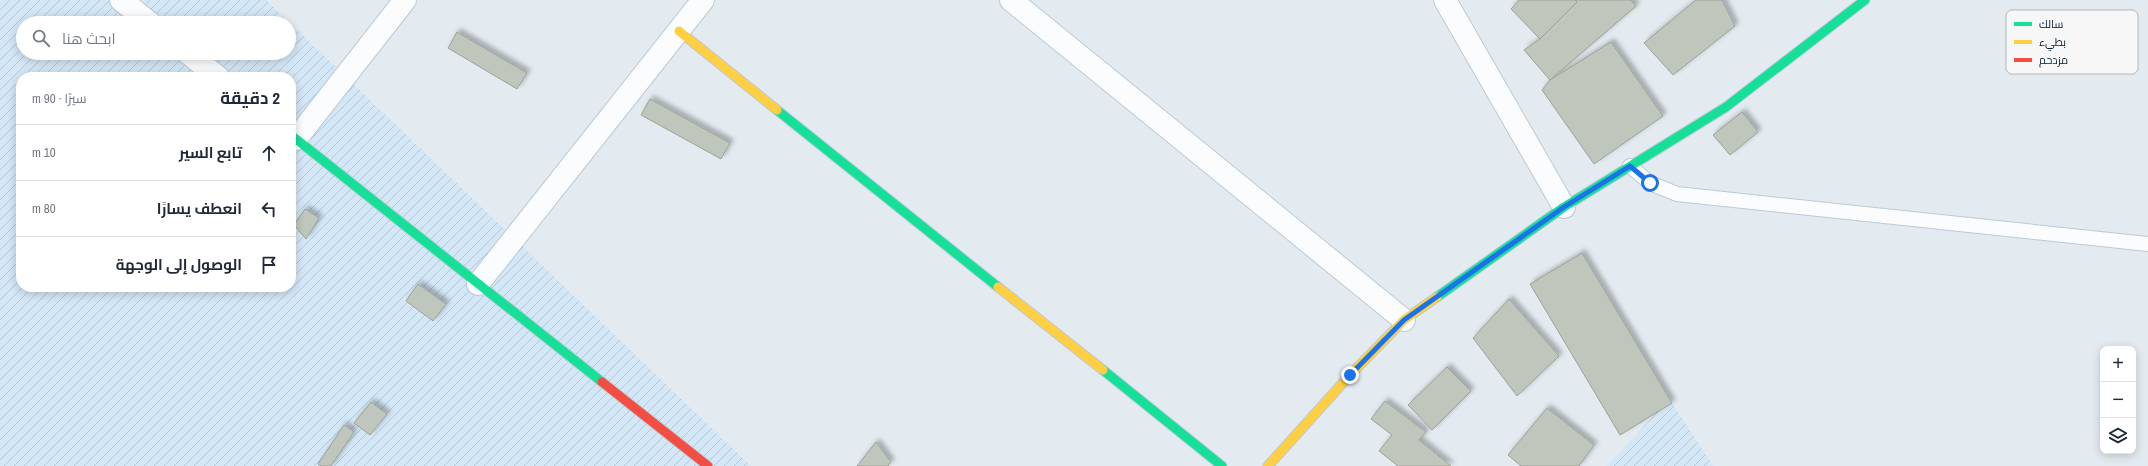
<!DOCTYPE html>
<html lang="ar">
<meta charset="utf-8">
<style>
body{margin:0;font-family:"Archivo Narrow",Cairo,sans-serif;background:#f2f2f3;color:#1f2937;direction:rtl}
.controls{position:absolute;right:12px;bottom:12px;display:grid;overflow:hidden;border-radius:8px;box-shadow:0 2px 10px #0003}
.controls button{width:36px;height:36px;display:grid;place-items:center;padding:0;border:0;border-bottom:1px solid #e0e1e3;background:#fff;color:#1f2937;font:20px sans-serif}
.stop{position:absolute;width:12px;height:12px;margin:-9px;border:3px solid #1a73e8;border-radius:50%;background:#fff}
.stop.end{background:#1a73e8;border-color:#fff;box-shadow:0 1px 4px #0008}
.list{margin:0;padding:0;list-style:none}
h2{display:flex;justify-content:space-between;align-items:center;height:52px;margin:0;padding:0 16px;font-size:17px}
h2 small{font-size:13px;font-weight:400;color:#747a83}
.list li{display:grid;grid-template-columns:26px 1fr auto;gap:12px;align-items:center;box-sizing:border-box;height:56px;padding:0 16px;border-top:1px solid #e0e1e3}
.list b{display:block;font-size:15px;white-space:nowrap}
.list em{font-size:13px;font-style:normal;color:#747a83}
.icon{flex:none;width:22px;height:22px;fill:none;stroke:currentColor;stroke-width:2;stroke-linecap:round;stroke-linejoin:round}
.map{position:relative;flex:none;width:2148px;height:466px;overflow:hidden;direction:ltr}
.search{position:absolute;background:#fff;box-shadow:0 2px 10px #0003;left:16px;top:16px;width:280px;height:44px;display:flex;align-items:center;gap:10px;box-sizing:border-box;padding:0 14px;border-radius:22px;color:#747a83;font-size:15px}
.panel{position:absolute;background:#fff;box-shadow:0 2px 10px #0003;left:16px;top:72px;width:280px;height:220px;border-radius:16px;direction:rtl}
.map>svg:first-child{display:block}
.industrial{fill:url(#industrial-furrows);fill-rule:evenodd}
.building{fill:#bfc6bb;stroke:#9ca297;filter:url(#shadow)}
.lines{fill:none;stroke-linecap:round;stroke-linejoin:round}
.lane-casing{stroke:#bacad8;stroke-width:16}
.street-casing{stroke:#bacad8;stroke-width:24}
.fast-casing{stroke:#bacad8;stroke-width:11}
.slow-casing{stroke:#bacad8;stroke-width:11}
.jam-casing{stroke:#bacad8;stroke-width:11}
.lane{stroke:#fbfcfd;stroke-width:14}
.street{stroke:#fbfcfd;stroke-width:22}
.fast{stroke:#16e098;stroke-width:9}
.slow{stroke:#ffcf43;stroke-width:9}
.jam{stroke:#f24e42;stroke-width:9}
.route{stroke:#1a73e8;stroke-width:5}
.key{fill:#f7f7f7;stroke:#aeb6bc;stroke-width:1}
.key-label{font-size:11px;fill:#021f32}
</style>
<div class="map">
<svg width="2148" height="466" viewBox="0 0 2148 466">
<defs>
<pattern id="industrial-furrows" width="10" height="10" patternUnits="userSpaceOnUse"><rect width="10" height="10" fill="#d4e7f6"/><path d="M-1 1l2-2M0 10L10 0M9 11l2-2" fill="none" stroke="#b4c6d3"/></pattern>
<filter id="shadow"><feDropShadow dx="3.5" dy="-3.5" stdDeviation="2" flood-color="#0004"/></filter>
</defs>
<rect width="100%" height="100%" fill="#e4ebf0"/>
<g class="industrial">
<path d="M0 0H266L751 466H0ZM23 23H289V53H23ZM21 77H291V287H21Z"/>
<polygon points="1669,399 1713,466 1607,466"/>
</g>
<g class="building">
<polygon points="1519,0 1575,0 1577,2 1540,39 1511,9"/>
<polygon points="1576,0 1631,0 1636,6 1550,80 1524,50 1540,39 1577,2"/>
<polygon points="1696,0 1722,0 1735,26 1673,75 1644,43"/>
<polygon points="457,32 527,73 517,89 448,48"/>
<polygon points="1611,42 1663,116 1594,164 1542,90 1550,80"/>
<polygon points="650,99 730,143 721,159 641,115"/>
<polygon points="1742,112 1758,132 1730,155 1713,135"/>
<polygon points="305,209 319,218 306,239 294,225"/>
<polygon points="1582,253 1672,403 1620,435 1530,284"/>
<polygon points="418,284 446,304 433,321 406,301"/>
<polygon points="1509,299 1559,356 1517,396 1473,338"/>
<polygon points="1447,367 1471,391 1432,430 1408,405"/>
<polygon points="1385,401 1426,432 1419,440 1451,466 1398,466 1379,451 1392,435 1371,419"/>
<polygon points="371,402 387,414 370,435 354,423"/>
<polygon points="1547,408 1594,445 1579,466 1521,466 1508,455"/>
<polygon points="344,425 354,432 331,466 321,466 318,464"/>
<polygon points="876,442 891,462 888,466 857,466"/>
</g>
<g class="lines">
<g class="lane-casing">
<polyline id="lane" points="1630,166 1650,183 1677,194 2148,244"/>
</g>
<g class="street-casing">
<g id="street">
<polyline points="121,0 150,23"/>
<polyline points="1011,0 1404,320"/>
<polyline points="1445,0 1564,207"/>
<polyline points="188,53 218,77"/>
<polyline points="296,139 405,0"/>
<polyline points="478,284 703,0"/>
</g>
</g>
<g class="fast-casing">
<g id="fast">
<polyline points="777,110 998,287"/>
<polyline points="291,135 602,382"/>
<polyline points="1437,297 1564,207 1726,107 1865,0"/>
<polyline points="1103,370 1222,466"/>
</g>
</g>
<g class="slow-casing">
<g id="slow">
<polyline points="679,31 777,110"/>
<polyline points="998,287 1103,370"/>
<polyline points="1268,466 1350,375 1404,320 1437,297"/>
</g>
</g>
<g class="jam-casing">
<polyline id="jam" points="602,382 708,466"/>
</g>
<use href="#lane" class="lane"/>
<use href="#street" class="street"/>
<use href="#fast" class="fast"/>
<use href="#slow" class="slow"/>
<use href="#jam" class="jam"/>
</g>
<g class="lines">
<polyline class="route" points="1350,375 1404,320 1564,207 1630,166 1650,183"/>
</g>
<rect x="2006" y="10" width="132" height="64" rx="6" class="key"/>
<rect x="2014" y="22" width="18" height="4" fill="#16e098"/>
<rect x="2014" y="40" width="18" height="4" fill="#ffcf43"/>
<rect x="2014" y="58" width="18" height="4" fill="#f24e42"/>
<g class="key-label">
<text x="2039" y="28">سالك</text>
<text x="2039" y="46">بطيء</text>
<text x="2039" y="64">مزدحم</text>
</g>
</svg>
<div class="controls">
<button>+</button>
<button>−</button>
<button><svg class="icon" aria-label="layers" viewBox="0 0 24 24"><path d="M12 4l9 5-9 5-9-5zM3 14l9 5 9-5"/></svg></button>
</div>
<div class="stop" style="left:1650px;top:183px"></div>
<div class="stop end" style="left:1350px;top:375px"></div>
<div class="search"><svg class="icon" aria-label="search" viewBox="0 0 24 24"><circle cx="10" cy="10" r="6"/><path d="M15 15l6 6"/></svg>ابحث هنا</div>
<section class="panel">
<h2>2 دقيقة<small>سيرًا · 90 m</small></h2>
<ul class="list">
<li><svg class="icon" aria-label="ahead" viewBox="0 0 24 24"><path d="M12 20V5M6 11l6-6 6 6"/></svg><div><b>تابع السير</b></div><em>10 m</em></li>
<li><svg class="icon" aria-label="left" viewBox="0 0 24 24"><path d="M17 20v-9H6M10 6l-5 5 5 5"/></svg><div><b>انعطف يسارًا</b></div><em>80 m</em></li>
<li><svg class="icon" aria-label="arrive" viewBox="0 0 24 24"><path d="M6 21V4h12l-3 4 3 4H6"/></svg><div><b>الوصول إلى الوجهة</b></div></li>
</ul>
</section>
</div>
